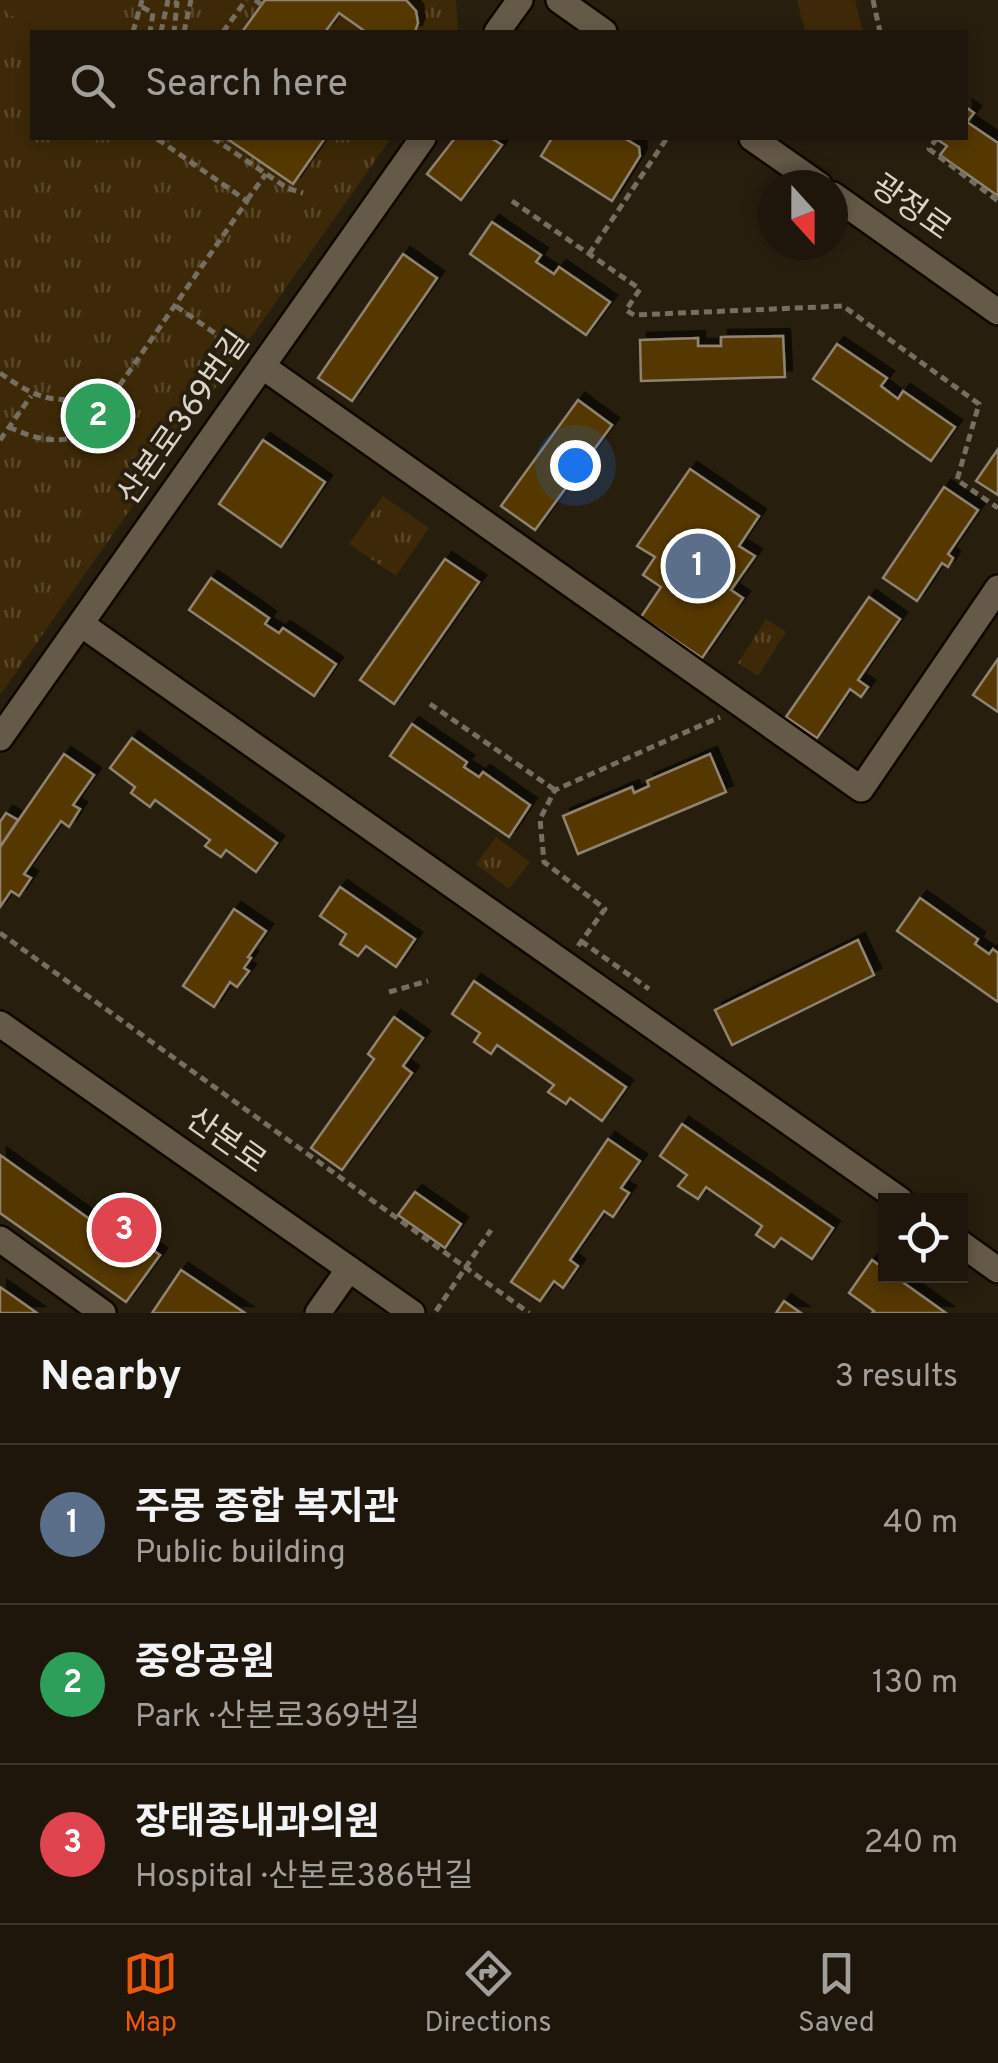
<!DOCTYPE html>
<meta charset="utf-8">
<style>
body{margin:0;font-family:Overpass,"Noto Sans KR",sans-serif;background:#261f13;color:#f1f3f6}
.controls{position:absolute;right:30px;bottom:30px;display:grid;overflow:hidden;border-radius:0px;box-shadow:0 5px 15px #0003}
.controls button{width:90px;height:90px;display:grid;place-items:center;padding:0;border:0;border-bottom:2px solid #3c352b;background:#1e160a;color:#f1f3f6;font:50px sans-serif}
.compass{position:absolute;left:758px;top:170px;width:90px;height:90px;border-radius:50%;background:#1e160a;box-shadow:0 5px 15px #0003;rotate:159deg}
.you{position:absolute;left:575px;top:465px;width:35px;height:35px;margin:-25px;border:8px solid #fff;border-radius:50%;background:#1a73e8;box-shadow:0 0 0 15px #1a73e833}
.badge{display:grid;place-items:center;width:65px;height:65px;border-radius:50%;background:#ea580c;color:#fff;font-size:32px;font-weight:700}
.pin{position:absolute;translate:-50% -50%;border:5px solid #fff;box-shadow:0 2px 10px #0006}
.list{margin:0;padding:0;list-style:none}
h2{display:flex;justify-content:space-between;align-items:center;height:130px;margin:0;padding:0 40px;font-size:42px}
h2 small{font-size:32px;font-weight:400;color:#a19f9c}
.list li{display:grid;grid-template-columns:65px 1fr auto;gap:30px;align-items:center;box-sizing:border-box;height:160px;padding:0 40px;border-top:2px solid #3c352b}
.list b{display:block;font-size:38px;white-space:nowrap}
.list p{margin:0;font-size:32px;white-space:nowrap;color:#a19f9c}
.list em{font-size:32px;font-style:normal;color:#a19f9c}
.icon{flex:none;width:55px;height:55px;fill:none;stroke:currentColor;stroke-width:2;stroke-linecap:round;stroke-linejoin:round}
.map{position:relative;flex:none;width:998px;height:1313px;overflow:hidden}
.search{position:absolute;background:#1e160a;box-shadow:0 5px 15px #0003;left:30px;right:30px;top:30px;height:110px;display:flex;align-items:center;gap:25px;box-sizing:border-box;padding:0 35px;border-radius:0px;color:#a19f9c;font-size:38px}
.sheet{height:610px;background:#1e160a}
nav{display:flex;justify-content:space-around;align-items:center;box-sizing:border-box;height:140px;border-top:2px solid #3c352b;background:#1e160a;font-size:28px;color:#a19f9c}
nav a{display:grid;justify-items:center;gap:5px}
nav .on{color:#ea580c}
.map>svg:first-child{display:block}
.park{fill:url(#park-tufts)}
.pitch{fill:#3d2907}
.building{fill:#543905;stroke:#908370;stroke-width:2.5;filter:url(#shadow)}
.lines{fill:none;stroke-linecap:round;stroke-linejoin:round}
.minor-casing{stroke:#100700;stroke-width:30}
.path{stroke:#766e60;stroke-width:5;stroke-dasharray:8 5;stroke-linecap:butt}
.minor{stroke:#655947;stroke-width:25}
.labels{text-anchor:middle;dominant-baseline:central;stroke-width:8;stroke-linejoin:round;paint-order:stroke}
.street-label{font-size:32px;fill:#dbd4ca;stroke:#281e0e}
</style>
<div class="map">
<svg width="998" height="1313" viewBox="0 0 998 1313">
<defs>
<pattern id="park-tufts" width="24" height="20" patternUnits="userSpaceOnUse" patternTransform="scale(2.5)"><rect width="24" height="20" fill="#3d2907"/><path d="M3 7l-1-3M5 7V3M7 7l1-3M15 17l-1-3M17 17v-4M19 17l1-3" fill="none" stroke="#58472a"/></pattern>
<filter id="shadow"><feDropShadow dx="7" dy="-7" stdDeviation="0" flood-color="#0009"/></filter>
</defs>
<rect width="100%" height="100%" fill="#281e0e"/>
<g class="park">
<polygon points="0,0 456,0 458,32 32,32 32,138 391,138 0,695"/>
<polygon points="383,496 429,528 396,576 349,544"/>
<polygon points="766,619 786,632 758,676 738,663"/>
<polygon points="496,837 530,862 509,889 476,864"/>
</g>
<g class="pitch">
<polygon points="0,0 89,0 120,23 113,32 35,32 0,7"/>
<polygon points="797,0 855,0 863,32 805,32"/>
</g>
<g class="building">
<polygon points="265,0 406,0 416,11 418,23 415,32 366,32 339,13 325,32 242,32"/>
<polygon points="966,107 974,113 967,122 998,143 998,196 940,155 947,146 935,138 966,138"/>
<polygon points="226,138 325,138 293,184"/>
<polygon points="455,138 491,138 502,145 461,200 427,174"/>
<polygon points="552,138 624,138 639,147 640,156 612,201 541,156"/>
<polygon points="492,222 541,255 536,262 554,274 559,267 610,302 586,335 470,254"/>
<polygon points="403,254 437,278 352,401 318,378"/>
<polygon points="783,336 785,377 641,381 640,340 698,338 698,346 721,346 721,337"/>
<polygon points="837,344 887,378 881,386 898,399 903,391 955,427 931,461 813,379"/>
<polygon points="578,400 612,425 535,530 501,506"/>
<polygon points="263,440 325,482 281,547 219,504"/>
<polygon points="998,449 998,495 976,481"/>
<polygon points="690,469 759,516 739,546 755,556 731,590 743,598 702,658 641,617 661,587 643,575 655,557 637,546"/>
<polygon points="944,487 978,510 948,554 953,558 948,567 942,563 917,601 883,578"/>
<polygon points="445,559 479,582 394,704 360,680"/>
<polygon points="211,578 269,618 265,624 279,633 283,628 336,664 314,696 189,610"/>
<polygon points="869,597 900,619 858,680 868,687 861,697 850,689 817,738 786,717"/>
<polygon points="998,659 998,712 973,695"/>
<polygon points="412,724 467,762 464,767 479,777 483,772 530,805 509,837 390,756"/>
<polygon points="132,738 277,843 256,872 226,850 221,857 205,846 210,840 155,800 150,807 131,793 135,787 110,768"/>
<polygon points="64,754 94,775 73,805 80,809 69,827 61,821 24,874 31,878 19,896 11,891 0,907 0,847"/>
<polygon points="710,754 726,792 578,854 563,816 632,787 634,793 649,786 647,781"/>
<polygon points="6,813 18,820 0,847 0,822"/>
<polygon points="340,887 415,939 396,967 366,946 358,956 340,944 346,934 320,916"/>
<polygon points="920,898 978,939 975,944 989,954 993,949 998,953 998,1002 897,931"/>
<polygon points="234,909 266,931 248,957 251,958 244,968 249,971 237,987 230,982 214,1007 183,986"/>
<polygon points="858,940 874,975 732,1045 715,1010"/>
<polygon points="474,981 626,1087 602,1121 570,1098 566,1104 548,1092 554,1085 497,1045 491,1054 474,1042 480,1033 452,1014"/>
<polygon points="394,1017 423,1038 403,1066 412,1073 342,1170 311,1148 374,1059 368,1054"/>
<polygon points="682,1124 833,1228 812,1259 781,1238 774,1247 756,1235 762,1226 706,1187 698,1199 678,1186 687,1175 660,1156"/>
<polygon points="608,1139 640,1161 621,1188 629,1193 613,1217 604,1211 570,1260 578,1266 563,1288 554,1281 540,1301 511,1282"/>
<polygon points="0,1155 130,1248 137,1239 160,1255 126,1302 0,1213"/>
<polygon points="415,1192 461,1224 445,1248 398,1215"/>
<polygon points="872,1260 886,1270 886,1276 894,1276 946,1313 872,1313 874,1311 849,1293"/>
<polygon points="181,1270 245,1313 152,1313"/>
<polygon points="0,1287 37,1313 0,1313"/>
<polygon points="784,1301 801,1313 776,1313"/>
</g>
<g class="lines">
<g class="minor-casing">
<g id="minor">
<polyline points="559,0 604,32"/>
<polyline points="497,32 520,0"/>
<polyline points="752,138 819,185"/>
<polyline points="833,195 998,312"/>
<polyline points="262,366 861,789 998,588"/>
<polyline points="81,624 900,1200"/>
<polyline points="0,738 423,138"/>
<polyline points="0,1024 412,1313"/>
<polyline points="0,1239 103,1313"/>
<polyline points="960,1243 998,1270"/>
<polyline points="318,1313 349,1269"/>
</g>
</g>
<g class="path">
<polyline points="255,0 262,5"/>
<polyline points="873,0 880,32"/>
<polyline points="142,7 153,13 150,32"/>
<polyline points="133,32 142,0"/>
<polyline points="161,32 168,0 177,3 174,32"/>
<polyline points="184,32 191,0"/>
<polyline points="223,32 246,0"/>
<polyline points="213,138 287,188 303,193"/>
<polyline points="937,138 929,149 998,201"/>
<polyline points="247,200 266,174"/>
<polyline points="512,201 640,289 626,310 634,315 843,306 979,404 957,480 998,508"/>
<polyline points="589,254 667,138"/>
<polyline points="176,306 243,353"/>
<path d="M0 373C46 406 62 403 115 392L247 201 156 138"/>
<path d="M9 427C34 439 69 449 93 426 102 417 108 403 115 392"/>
<polyline points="0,440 31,396"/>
<polyline points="430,704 555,790"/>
<polyline points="0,933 529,1313"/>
<polyline points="581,941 649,989"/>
<polyline points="578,946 605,909 544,862 540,819 555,790 720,717"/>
<polyline points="389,992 428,981"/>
<polyline points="436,1311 491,1230"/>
</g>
<use href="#minor" class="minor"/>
</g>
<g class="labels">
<g class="street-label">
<text transform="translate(910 209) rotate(35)">광정로</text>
<text transform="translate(185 419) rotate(-55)">산본로369번길</text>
<text transform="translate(225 1142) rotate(35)">산본로</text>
</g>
</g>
</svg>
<div class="controls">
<button><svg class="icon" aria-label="locate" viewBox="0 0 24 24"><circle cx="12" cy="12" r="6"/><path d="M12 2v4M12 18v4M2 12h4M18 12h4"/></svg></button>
</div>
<svg class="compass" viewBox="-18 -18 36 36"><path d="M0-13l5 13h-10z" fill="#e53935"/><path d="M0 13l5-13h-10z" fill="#a19f9c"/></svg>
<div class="you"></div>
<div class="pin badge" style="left:698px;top:566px;background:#5c6f8a">1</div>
<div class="pin badge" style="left:98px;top:416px;background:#2e9e5b">2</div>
<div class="pin badge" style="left:124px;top:1230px;background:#e0444e">3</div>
<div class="search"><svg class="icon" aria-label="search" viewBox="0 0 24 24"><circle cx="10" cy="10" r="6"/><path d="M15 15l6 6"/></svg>Search here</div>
</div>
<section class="sheet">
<h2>Nearby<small>3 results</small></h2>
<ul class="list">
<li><span class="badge" style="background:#5c6f8a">1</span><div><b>주몽 종합 복지관</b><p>Public building</p></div><em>40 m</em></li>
<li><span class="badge" style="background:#2e9e5b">2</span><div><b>중앙공원</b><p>Park · 산본로369번길</p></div><em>130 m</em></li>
<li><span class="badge" style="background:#e0444e">3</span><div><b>장태종내과의원</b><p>Hospital · 산본로386번길</p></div><em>240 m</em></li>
</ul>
</section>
<nav>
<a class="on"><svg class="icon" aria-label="map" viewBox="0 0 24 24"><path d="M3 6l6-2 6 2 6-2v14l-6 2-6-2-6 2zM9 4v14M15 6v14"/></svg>Map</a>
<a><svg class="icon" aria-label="directions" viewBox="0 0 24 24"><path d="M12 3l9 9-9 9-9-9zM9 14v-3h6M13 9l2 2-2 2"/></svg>Directions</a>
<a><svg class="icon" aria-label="saved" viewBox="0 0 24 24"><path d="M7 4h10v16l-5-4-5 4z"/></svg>Saved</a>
</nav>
